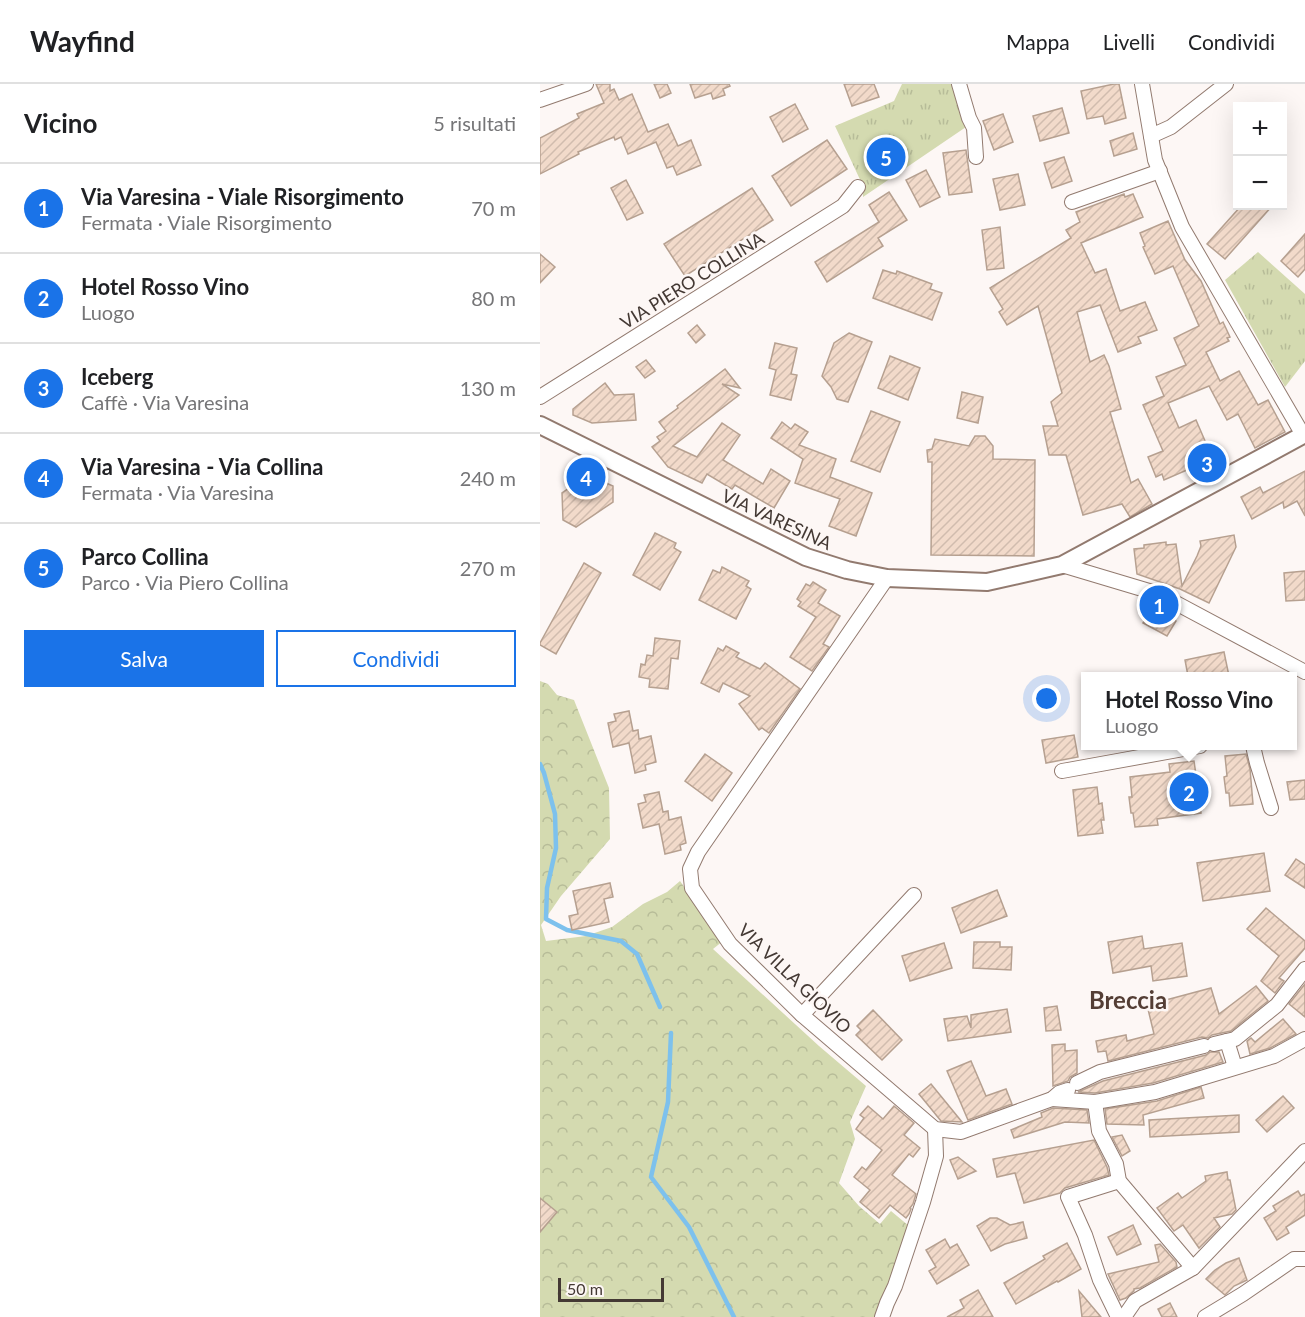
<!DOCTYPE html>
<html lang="it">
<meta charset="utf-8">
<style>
body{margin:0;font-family:Lato,sans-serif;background:#f2f2f2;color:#202124}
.controls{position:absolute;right:18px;top:18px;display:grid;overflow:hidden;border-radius:0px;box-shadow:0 6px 24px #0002}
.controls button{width:54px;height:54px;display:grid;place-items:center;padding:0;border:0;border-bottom:2px solid #e0e0e0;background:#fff;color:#202124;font:30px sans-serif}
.scale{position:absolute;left:18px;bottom:15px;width:106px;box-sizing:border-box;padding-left:6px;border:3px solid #443934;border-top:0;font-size:16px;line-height:21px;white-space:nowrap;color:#443934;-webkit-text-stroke:4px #fdf7f5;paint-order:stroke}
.you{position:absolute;left:507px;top:615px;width:21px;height:21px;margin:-15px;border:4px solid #fff;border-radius:50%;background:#1a73e8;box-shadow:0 0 0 9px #1a73e833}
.badge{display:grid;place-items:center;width:39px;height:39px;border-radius:50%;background:#1a73e8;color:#fff;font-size:20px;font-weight:700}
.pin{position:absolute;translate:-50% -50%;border:3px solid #fff;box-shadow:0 2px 6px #0006}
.popup{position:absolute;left:541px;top:588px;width:216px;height:78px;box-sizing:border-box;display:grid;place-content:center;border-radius:0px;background:#fff;filter:drop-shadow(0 2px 4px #0005);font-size:20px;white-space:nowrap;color:#757577}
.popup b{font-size:22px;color:#202124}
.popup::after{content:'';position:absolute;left:50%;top:100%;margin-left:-12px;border:12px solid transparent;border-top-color:#fff}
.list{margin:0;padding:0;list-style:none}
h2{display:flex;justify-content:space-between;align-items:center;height:78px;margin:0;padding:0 24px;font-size:26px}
h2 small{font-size:20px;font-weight:400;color:#757577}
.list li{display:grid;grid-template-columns:39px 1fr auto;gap:18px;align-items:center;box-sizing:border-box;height:90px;padding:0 24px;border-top:2px solid #e0e0e0}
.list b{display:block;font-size:22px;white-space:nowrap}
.list p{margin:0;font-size:20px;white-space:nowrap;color:#757577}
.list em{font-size:20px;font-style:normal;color:#757577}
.actions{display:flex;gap:12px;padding:18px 24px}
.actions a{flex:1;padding:14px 0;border:2px solid #1a73e8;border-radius:0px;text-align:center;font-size:21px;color:#1a73e8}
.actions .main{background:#1a73e8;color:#fff}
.map{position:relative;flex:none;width:765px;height:1233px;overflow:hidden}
header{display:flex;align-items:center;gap:36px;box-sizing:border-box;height:84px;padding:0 30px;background:#fff;border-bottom:2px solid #e0e0e0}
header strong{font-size:28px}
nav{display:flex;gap:33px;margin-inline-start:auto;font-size:21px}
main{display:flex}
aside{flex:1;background:#fff}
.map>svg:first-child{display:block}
.forest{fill:url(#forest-crowns)}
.park{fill:url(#park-tufts)}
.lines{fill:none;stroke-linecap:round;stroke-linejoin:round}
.stream{stroke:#7dc1ed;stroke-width:4.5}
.building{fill:url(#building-hatch);stroke:#b6a090;stroke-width:1.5}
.minor-casing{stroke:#927a6f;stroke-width:16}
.major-casing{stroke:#927a6f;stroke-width:20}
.minor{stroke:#fff;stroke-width:14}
.major{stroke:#fff;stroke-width:16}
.labels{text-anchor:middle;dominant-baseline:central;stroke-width:5;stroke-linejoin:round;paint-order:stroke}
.street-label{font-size:18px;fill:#443934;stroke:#fdf7f5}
.district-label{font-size:24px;font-weight:bold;fill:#543e35;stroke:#fdf7f5}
</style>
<header>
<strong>Wayfind</strong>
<nav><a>Mappa</a><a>Livelli</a><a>Condividi</a></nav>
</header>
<main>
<aside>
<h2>Vicino<small>5 risultati</small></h2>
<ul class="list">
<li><span class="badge">1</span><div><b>Via Varesina - Viale Risorgimento</b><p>Fermata · Viale Risorgimento</p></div><em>70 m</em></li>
<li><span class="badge">2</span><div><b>Hotel Rosso Vino</b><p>Luogo</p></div><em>80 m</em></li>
<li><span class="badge">3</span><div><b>Iceberg</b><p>Caffè · Via Varesina</p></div><em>130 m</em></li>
<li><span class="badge">4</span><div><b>Via Varesina - Via Collina</b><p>Fermata · Via Varesina</p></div><em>240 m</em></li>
<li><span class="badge">5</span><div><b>Parco Collina</b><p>Parco · Via Piero Collina</p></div><em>270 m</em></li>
</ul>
<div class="actions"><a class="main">Salva</a><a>Condividi</a></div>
</aside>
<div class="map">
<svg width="765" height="1233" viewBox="0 0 765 1233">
<defs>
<pattern id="forest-crowns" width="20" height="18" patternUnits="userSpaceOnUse" patternTransform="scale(1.5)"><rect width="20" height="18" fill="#d4dab0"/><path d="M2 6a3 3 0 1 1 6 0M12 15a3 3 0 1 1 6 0" fill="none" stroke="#b7bc98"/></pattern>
<pattern id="park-tufts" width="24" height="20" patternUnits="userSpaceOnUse" patternTransform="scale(1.5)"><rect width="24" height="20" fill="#d4dab0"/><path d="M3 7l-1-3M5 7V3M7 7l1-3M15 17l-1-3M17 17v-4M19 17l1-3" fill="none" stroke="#b7bc98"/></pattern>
<pattern id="building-hatch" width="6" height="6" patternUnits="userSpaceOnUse" patternTransform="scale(1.5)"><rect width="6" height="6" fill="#f2daca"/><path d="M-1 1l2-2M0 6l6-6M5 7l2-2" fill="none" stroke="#d1bcae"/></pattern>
</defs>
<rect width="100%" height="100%" fill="#fdf7f5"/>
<polygon class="forest" points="0,597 8,600 17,611 34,616 69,704 70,755 21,812 1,841 6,857 46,852 72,843 103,820 127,808 140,797 183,857 173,865 279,962 326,1002 310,1038 315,1055 299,1099 319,1122 340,1140 351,1127 369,1142 337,1233 0,1233"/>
<g class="park">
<polygon points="362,0 413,0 426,43 323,113 323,102 295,42 354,17"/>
<polygon points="718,168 765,210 765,277 745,303 685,196"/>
</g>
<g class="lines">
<g class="stream">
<polyline points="0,680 4,689 15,730 16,764 7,804 6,835 27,846 81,857 97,870 120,923"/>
<polyline points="131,949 128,1018 111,1093 149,1143 194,1233"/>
</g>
</g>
<g class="building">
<polygon points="56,0 70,0 70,7 74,5 79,16 92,10 108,48 128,40 138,62 151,56 161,81 137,91 133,82 127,84 116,58 88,70 81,53 75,56 74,53 38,68 39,70 0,90 0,54 39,34 37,30 64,19"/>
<polygon points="114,0 127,0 131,9 120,14"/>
<polygon points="150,0 189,0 190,2 183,5 185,11 173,15 171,9 155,14"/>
<polygon points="304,0 334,0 339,13 312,22"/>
<polygon points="574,0 579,0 586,34 565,40 563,32 547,35 541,7"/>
<polygon points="255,20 268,45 243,58 230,33"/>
<polygon points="522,24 529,49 500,57 493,32"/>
<polygon points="463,30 473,58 454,66 443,37"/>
<polygon points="593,49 597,65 574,72 570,57"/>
<polygon points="287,56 307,85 251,122 232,92"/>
<polygon points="426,66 432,108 409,111 403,69"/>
<polygon points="524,73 532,97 512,104 504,79"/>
<polygon points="386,86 400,113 380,123 366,96"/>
<polygon points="478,90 485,121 460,126 453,95"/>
<polygon points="86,96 103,129 87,136 71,104"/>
<polygon points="212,104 233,136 145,192 124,160"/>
<polygon points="349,108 367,136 338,154 343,162 287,198 275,178 339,138 329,121"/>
<polygon points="584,110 585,113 593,110 603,133 541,159 555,189 566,185 580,227 605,218 617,246 598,253 601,259 578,268 560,221 537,228 550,278 564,271 569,282 581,325 570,328 591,399 598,395 612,420 590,433 582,420 543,431 526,371 509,371 503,342 518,342 511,318 522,309 498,222 467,241 459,228 463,225 450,204 531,154 526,146 540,138 536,128"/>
<polygon points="701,122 732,122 685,175 667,160"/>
<polygon points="628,137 645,176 661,197 680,240 683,238 690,253 687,254 689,257 666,268 680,297 699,287 718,321 728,316 745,348 715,364 698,330 687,336 669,302 628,319 639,344 656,336 675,380 658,387 656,382 624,396 622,390 616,393 608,373 623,367 603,321 624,312 616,293 646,281 634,254 659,242 633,182 615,190 603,163 605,162 600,149"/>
<polygon points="460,143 464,184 447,186 442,146"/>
<polygon points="765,150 765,185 758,193 741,177"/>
<polygon points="0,170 15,183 0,199"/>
<polygon points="343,186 356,190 357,187 392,200 390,205 402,209 392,236 333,214"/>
<polygon points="157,241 165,251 156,259 148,249"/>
<polygon points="309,249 332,258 308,318 297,315 291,303 282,292 294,259"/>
<polygon points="235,259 257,264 251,290 257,291 251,316 230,311 236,286 229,284"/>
<polygon points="350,272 380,284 368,316 338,304"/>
<polygon points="106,276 115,287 105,294 96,283"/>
<polygon points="185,285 200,304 182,300 199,311 133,362 157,373 182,339 200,351 183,376 223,400 231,385 250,397 234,424 195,401 192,405 167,390 162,399 128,383 112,363 120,357 117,353 126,347 119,338 138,324 137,322"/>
<polygon points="65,299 74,311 94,310 96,336 52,339 33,331 33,325"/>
<polygon points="422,308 443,313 438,339 417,334"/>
<polygon points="331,327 360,338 340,388 311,377"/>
<polygon points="242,338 251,345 255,340 268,348 259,361 296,375 290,393 332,409 316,452 289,442 300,415 255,399 263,375 231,354"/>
<polygon points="435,352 445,352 453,362 453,375 495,376 494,472 391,471 392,378 388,378 387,366 392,365 395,355 429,362"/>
<polygon points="765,387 765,432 757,417 744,424 743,418 712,435 701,413 720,403 723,409"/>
<polygon points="66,399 73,402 73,418 36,443 23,436 22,409 29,404 45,410 56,402 60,405"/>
<polygon points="115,449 136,459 134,464 141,468 120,506 93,491"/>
<polygon points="694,451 696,463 669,519 640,505 597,490 594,465 604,464 604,461 626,458 626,461 636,460 642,502 657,472 661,462 660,457"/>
<polygon points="44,479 61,489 16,570 0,561 0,559"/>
<polygon points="182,483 209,497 206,502 211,505 196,535 159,516 173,486 180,489"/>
<polygon points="765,487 765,516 746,517 744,489"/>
<polygon points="273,498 286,506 278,519 300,532 283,560 289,563 272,587 250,573 276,533 258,522 261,518 257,515 266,500 270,502"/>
<polygon points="612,524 636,537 627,552 603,539"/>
<polygon points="115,554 140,557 138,575 131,574 128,605 109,603 110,595 99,593 101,580 105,581 107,571 113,572"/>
<polygon points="186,562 199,569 196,573 220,585 225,579 260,605 229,649 222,644 219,646 199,620 210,612 183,599 179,608 161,599 178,564 183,567"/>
<polygon points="684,568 689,592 648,592 645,576"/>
<polygon points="89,627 93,647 98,646 99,655 111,652 116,678 105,681 106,686 95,689 89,659 73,663 68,639 76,637 74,630"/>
<polygon points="534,651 538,673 506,679 502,656"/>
<polygon points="165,670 192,689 172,717 145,697"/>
<polygon points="706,670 710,685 713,720 690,722 689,709 686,709 684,693 687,692 685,672"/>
<polygon points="654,677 657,698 659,697 661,714 659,714 661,729 617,735 618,741 595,743 593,729 591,729 589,713 592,713 590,693 630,688 629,680"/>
<polygon points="765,696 765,715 750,716 747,698"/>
<polygon points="557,703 559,720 562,719 564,736 561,736 563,749 538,752 533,706"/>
<polygon points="119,708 123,728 128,727 129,736 141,733 146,759 140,761 141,766 125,770 119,740 103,744 98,720 106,718 104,711"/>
<polygon points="724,769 730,807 663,817 657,779"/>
<polygon points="756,775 765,781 765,804 745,791"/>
<polygon points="70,799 73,813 64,815 69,838 32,846 29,832 38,830 33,807"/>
<polygon points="457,806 467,832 421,849 412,824"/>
<polygon points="726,824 765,857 765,864 739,894 744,897 735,909 721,897 739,872 707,845"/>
<polygon points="602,852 604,865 642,859 647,892 613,897 611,882 573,889 568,858"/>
<polygon points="434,858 460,858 460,863 472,863 471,886 433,884"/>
<polygon points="404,859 412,884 370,897 362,872"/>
<polygon points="765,900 765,933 749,920"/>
<polygon points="716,902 728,917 691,947 672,951 668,954 662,953 568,977 566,967 558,968 556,957 586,951 587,957 614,950 607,921 671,904 679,930"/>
<polygon points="517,922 521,946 506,947 504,924"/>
<polygon points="467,925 471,948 408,957 404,935 427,932 431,944 431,931"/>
<polygon points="333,926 362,956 342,976 316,951 321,946 317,942"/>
<polygon points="743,935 756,950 730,964 710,970 707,957 711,954 715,958"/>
<polygon points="525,960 525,967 537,966 537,989 530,993 528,997 513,1002 512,961"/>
<polygon points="670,968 679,968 683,978 613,999 555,1009 538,1008 563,997 666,971"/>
<polygon points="431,977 446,1012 466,1005 472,1020 428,1036 407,987"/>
<polygon points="391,1000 422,1038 401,1037 379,1010"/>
<polygon points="661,1003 664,1014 603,1031 604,1041 567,1040 565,1025 617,1017"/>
<polygon points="743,1012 754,1024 727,1048 716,1036"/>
<polygon points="328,1022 343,1035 354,1022 374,1039 364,1051 380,1064 373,1073 369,1070 352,1091 376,1110 373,1120 370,1124 371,1125 369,1130 366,1134 350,1121 339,1134 320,1118 330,1106 314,1093 322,1083 326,1086 342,1066 316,1045 324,1034 320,1031"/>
<polygon points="513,1024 547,1026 549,1039 525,1038 474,1054 471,1046 502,1033 501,1029"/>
<polygon points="699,1031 699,1048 610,1053 609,1036"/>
<polygon points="582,1051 590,1067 582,1072 572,1053"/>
<polygon points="554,1056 567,1083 569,1091 525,1104 520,1109 484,1119 475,1089 457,1093 453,1075"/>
<polygon points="418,1073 436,1087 418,1095 410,1076"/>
<polygon points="687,1088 688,1096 690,1096 696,1126 692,1130 674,1134 680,1143 659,1164 643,1141 634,1147 617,1124 638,1109 642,1114 666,1097 665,1092"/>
<polygon points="758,1107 761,1112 765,1110 765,1131 746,1143 749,1149 737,1156 724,1134 736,1127 733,1122"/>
<polygon points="0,1114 17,1128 0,1148"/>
<polygon points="450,1134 457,1134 470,1141 483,1138 487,1154 465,1160 451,1167 437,1142"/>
<polygon points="593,1141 601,1160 577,1171 568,1153"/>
<polygon points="405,1155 410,1164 417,1160 429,1181 397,1200 389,1187 396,1183 386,1166"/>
<polygon points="527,1159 541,1185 518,1198 517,1197 476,1220 464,1199 505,1175 503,1172"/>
<polygon points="620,1160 636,1178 637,1183 600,1204 594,1205 594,1207 586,1214 580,1216 568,1190 619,1178 615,1161"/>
<polygon points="699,1174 707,1196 694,1202 685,1211 666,1195 675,1186 686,1179"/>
<polygon points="438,1206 453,1233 407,1233 424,1224 420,1216"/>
<polygon points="539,1207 561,1233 542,1233"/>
<polygon points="630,1219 637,1233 622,1233 618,1225"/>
</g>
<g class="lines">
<g class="minor-casing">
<g id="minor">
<polyline points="419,0 429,34 434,44 436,73"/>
<polyline points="602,0 615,76 642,143 763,351"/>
<polyline points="0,16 46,0"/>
<polyline points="611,52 631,43 686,0"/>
<polyline points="532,118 620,87"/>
<polyline points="0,313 303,122 318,103"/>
<polyline points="522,481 619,510 765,588"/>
<polyline points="347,494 158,768 150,785 152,804 190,860 262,931 395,1045 421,1048 512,1015 519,1009 528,1006"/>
<polyline points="713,662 717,679 731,724"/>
<polyline points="522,687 660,662"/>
<polyline points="262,931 374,811"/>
<polyline points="687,957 695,983"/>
<polyline points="674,960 695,955 737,921 765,885"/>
<polyline points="537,999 560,988 664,962"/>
<polyline points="512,1015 555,1018 615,1008 734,972 765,955"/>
<polyline points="555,1018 559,1047 576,1080 579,1097 653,1184"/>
<polyline points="342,1233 347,1219 355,1202 383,1118 396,1072 395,1045"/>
<polyline points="578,1233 560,1196 545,1151 528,1113 579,1097"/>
<polyline points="584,1233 595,1217 653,1184 765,1067"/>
<polyline points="665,1233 703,1210 754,1175 765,1175"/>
</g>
</g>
<g class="major-casing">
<polyline id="major" points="0,341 266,473 307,486 347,494 447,498 522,481 765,350"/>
</g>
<use href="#minor" class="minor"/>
<use href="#major" class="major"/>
</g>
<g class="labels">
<g class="street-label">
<text transform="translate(152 196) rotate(-32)">VIA PIERO COLLINA</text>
<text transform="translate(237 435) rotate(25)">VIA VARESINA</text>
<text transform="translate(255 894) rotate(44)">VIA VILLA GIOVIO</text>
</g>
<g class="district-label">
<text x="588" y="915">Breccia</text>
</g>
</g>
</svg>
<div class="controls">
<button>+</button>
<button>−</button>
</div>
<div class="scale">50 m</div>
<div class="you"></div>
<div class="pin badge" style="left:619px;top:521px">1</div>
<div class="pin badge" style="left:649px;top:708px">2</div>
<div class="popup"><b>Hotel Rosso Vino</b>Luogo</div>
<div class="pin badge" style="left:667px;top:379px">3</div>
<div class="pin badge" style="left:46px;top:393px">4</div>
<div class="pin badge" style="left:346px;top:73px">5</div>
</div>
</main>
